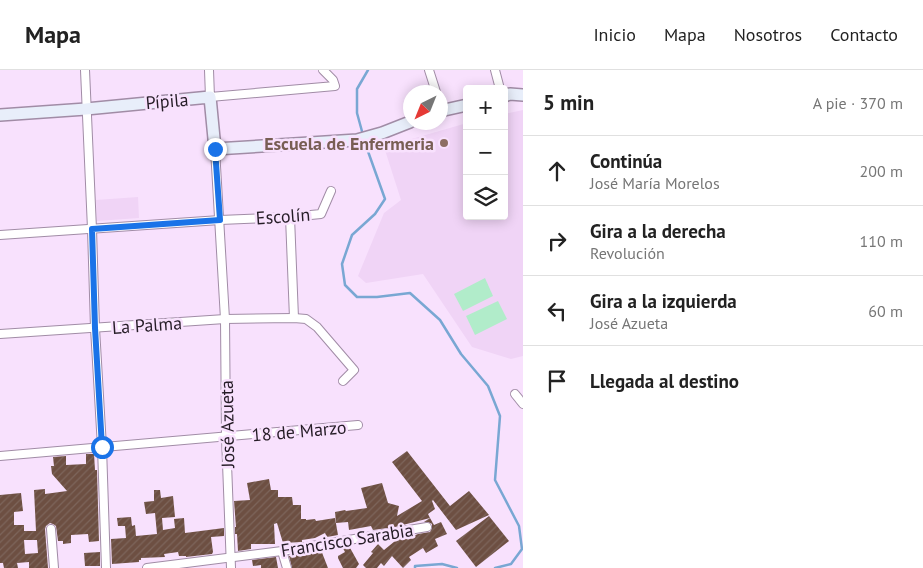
<!DOCTYPE html>
<html lang="es">
<meta charset="utf-8">
<style>
body{margin:0;font-family:"PT Sans",sans-serif;background:#f2f2f2;color:#222}
.controls{position:absolute;right:15px;top:15px;display:grid;overflow:hidden;border-radius:5px;box-shadow:0 2px 12px #0003}
.controls button{width:45px;height:45px;display:grid;place-items:center;padding:0;border:0;border-bottom:1px solid #e0e0e0;background:#fff;color:#222;font:25px sans-serif}
.compass{position:absolute;left:403px;top:15px;width:45px;height:45px;border-radius:50%;background:#fff;box-shadow:0 2px 12px #0003;rotate:223deg}
.stop{position:absolute;width:15px;height:15px;margin:-11px;border:4px solid #1a73e8;border-radius:50%;background:#fff}
.stop.end{background:#1a73e8;border-color:#fff;box-shadow:0 1px 5px #0008}
.list{margin:0;padding:0;list-style:none}
h2{display:flex;justify-content:space-between;align-items:center;height:65px;margin:0;padding:0 20px;font-size:21px}
h2 small{font-size:16px;font-weight:400;color:#767676}
.list li{display:grid;grid-template-columns:32px 1fr auto;gap:15px;align-items:center;box-sizing:border-box;height:70px;padding:0 20px;border-top:1px solid #e0e0e0}
.list b{display:block;font-size:19px;white-space:nowrap}
.list p{margin:0;font-size:16px;white-space:nowrap;color:#767676}
.list em{font-size:16px;font-style:normal;color:#767676}
.icon{flex:none;width:28px;height:28px;fill:none;stroke:currentColor;stroke-width:2;stroke-linecap:round;stroke-linejoin:round}
.map{position:relative;flex:none;width:523px;height:498px;overflow:hidden}
header{display:flex;align-items:center;gap:30px;box-sizing:border-box;height:70px;padding:0 25px;background:#fff;border-bottom:1px solid #e0e0e0}
header strong{font-size:24px}
nav{display:flex;gap:28px;margin-inline-start:auto;font-size:18px}
main{display:flex}
aside{flex:1;background:#fff}
.map>svg:first-child{display:block}
.built{fill:#f0d4f6}
.green{fill:#b1ecca}
.lines{fill:none;stroke-linecap:round;stroke-linejoin:round}
.stream{stroke:#79a7d3;stroke-width:2.5}
.building{fill:url(#building-hatch);fill-rule:evenodd}
.minor-casing{stroke:#a18ca6;stroke-width:10}
.secondary-casing{stroke:#a18ca6;stroke-width:14}
.minor{stroke:#fff;stroke-width:8}
.secondary{stroke:#e8eefa;stroke-width:11}
.route{stroke:#1a73e8;stroke-width:6}
.education-dot{fill:#8d6e63;stroke:#f8e1fd;stroke-width:2}
.labels{text-anchor:middle;dominant-baseline:central;stroke-width:5;stroke-linejoin:round;paint-order:stroke}
.street-label{font-size:18px;fill:#251c26;stroke:#f8e1fd}
.education-label{font-size:18px;font-weight:bold;fill:#785e54;stroke:#f8e1fd;text-anchor:end}
</style>
<header>
<strong>Mapa</strong>
<nav><a>Inicio</a><a>Mapa</a><a>Nosotros</a><a>Contacto</a></nav>
</header>
<main>
<div class="map">
<svg width="523" height="498" viewBox="0 0 523 498">
<defs>
<pattern id="building-hatch" width="6" height="6" patternUnits="userSpaceOnUse" patternTransform="scale(1.25)"><rect width="6" height="6" fill="#6d4f42"/><path d="M-1 1l2-2M0 6l6-6M5 7l2-2" fill="none" stroke="#7d655b"/></pattern>
</defs>
<rect width="100%" height="100%" fill="#f8e1fd"/>
<g class="built">
<polygon points="523,40 523,286 511,289 472,277 423,204 366,213 358,206 384,143 401,130 384,77 467,53 467,146 504,146 504,44"/>
<polygon points="138,127 139,148 97,151 96,130"/>
</g>
<g class="green">
<polygon points="485,208 493,226 463,241 454,224"/>
<polygon points="498,231 507,249 475,265 466,246"/>
</g>
<g class="lines">
<g class="stream">
<polyline points="363,65 357,43 357,19 368,0"/>
<polyline points="365,73 385,129 375,144 352,165 342,194 345,215 357,227 377,227 410,223 440,250 461,284 488,316 500,346 495,410 519,456 522,479 511,494 495,498"/>
<polyline points="415,498 415,496 442,494 457,498"/>
</g>
</g>
<g class="building">
<polygon points="407,381 450,436 469,421 489,445 456,460 433,430 432,431 435,439 428,444 430,448 395,457 373,460 371,456 349,460 348,452 336,453 335,442 345,440 346,441 367,438 361,418 382,413 388,433 399,436 397,446 422,431 392,392"/>
<path d="M86 384H94L95 400H97L99 471 89 472 88 464 71 465V473L63 474V471H58L56 456 53 454 50 453 46 456 45 459 48 498H29V492L17 493 18 498H4L3 493H0V425L21 423 23 441 14 442V455H24V461H36L34 420 45 419V424L67 421 52 404 51 396H54L53 387 66 386V395L86 394ZM24 470H37L38 483 25 484Z"/>
<polygon points="269,409 271,420 278,420 278,427 292,427 293,435 301,435 301,449 306,449 306,450 315,449 316,451 335,448 338,465 327,467 325,463 315,468 302,470 302,472 283,473 277,453 274,454 275,474 251,474 251,479 238,481 237,464 235,464 235,457 236,457 234,431 250,430 247,413"/>
<polygon points="154,420 160,420 161,428 173,426 175,447 162,448 163,460 175,458 174,449 184,448 185,463 224,458 224,466 211,467 213,482 212,484 186,487 186,486 179,486 178,482 164,484 165,487 141,488 141,490 139,490 139,492 112,494 111,469 126,468 125,456 118,456 117,448 131,447 132,456 135,455 136,466 157,464 155,443 146,444 144,432 154,431"/>
<polygon points="489,446 509,471 476,497 456,471"/>
<polygon points="430,448 434,455 441,452 447,464 435,469 438,476 426,483 423,478 409,487 411,490 403,498 392,486 384,496 381,493 377,498 366,498 363,495 373,483 371,482 378,474 384,480 400,467 408,466 409,468 418,464 430,462 432,458 432,454 428,452 424,452"/>
<polygon points="349,476 359,494 356,498 343,498 338,488 338,486 345,482 342,477"/>
<polygon points="321,480 328,498 292,498 289,486 313,482 313,483"/>
<polygon points="100,482 100,496 85,496 84,483"/>
<polygon points="276,487 278,498 261,498 261,495 253,496 252,490"/>
</g>
<g class="lines">
<g class="minor-casing">
<g id="minor">
<polyline points="85,0 92,159 95,258 102,377 106,498"/>
<polyline points="209,0 210,27 335,16 333,10 323,0"/>
<polyline points="429,0 436,22"/>
<polyline points="495,0 500,19"/>
<polyline points="215,79 225,249 226,367 231,498"/>
<polyline points="290,147 294,248"/>
<polyline points="0,165 220,150 290,147 321,144 331,121"/>
<polyline points="0,264 225,249 294,248 306,249 317,257 354,300 343,311"/>
<polyline points="515,324 523,334"/>
<polyline points="0,386 358,355"/>
<polyline points="51,459 54,498"/>
<polyline points="282,481 287,498"/>
<polyline points="147,498 282,481 427,457"/>
</g>
</g>
<g class="secondary-casing">
<g id="secondary">
<polyline points="504,26 510,24 523,25"/>
<polyline points="440,41 467,35"/>
<polyline points="0,45 86,39 210,27 215,79 357,70 382,63 410,52"/>
</g>
</g>
<use href="#minor" class="minor"/>
<use href="#secondary" class="secondary"/>
</g>
<g class="lines">
<polyline class="route" points="102,377 95,258 92,159 220,150 215,79"/>
</g>
<circle class="education-dot" cx="444" cy="73" r="5"/>
<g class="labels">
<g class="street-label">
<text transform="translate(167 31) rotate(-5)">Pípila</text>
<text transform="translate(283 146) rotate(-4)">Escolín</text>
<text transform="translate(147 255) rotate(-4)">La Palma</text>
<text transform="translate(227 354) rotate(-91)">José Azueta</text>
<text transform="translate(299 361) rotate(-5)">18 de Marzo</text>
<text transform="translate(347 470) rotate(-9)">Francisco Sarabia</text>
</g>
<g class="education-label">
<text x="434" y="73">Escuela de Enfermeria</text>
</g>
</g>
</svg>
<div class="controls">
<button>+</button>
<button>−</button>
<button><svg class="icon" aria-label="layers" viewBox="0 0 24 24"><path d="M12 4l9 5-9 5-9-5zM3 14l9 5 9-5"/></svg></button>
</div>
<svg class="compass" viewBox="-18 -18 36 36"><path d="M0-13l5 13h-10z" fill="#e53935"/><path d="M0 13l5-13h-10z" fill="#767676"/></svg>
<div class="stop" style="left:102px;top:377px"></div>
<div class="stop end" style="left:215px;top:79px"></div>
</div>
<aside>
<h2>5 min<small>A pie · 370 m</small></h2>
<ul class="list">
<li><svg class="icon" aria-label="ahead" viewBox="0 0 24 24"><path d="M12 20V5M6 11l6-6 6 6"/></svg><div><b>Continúa</b><p>José María Morelos</p></div><em>200 m</em></li>
<li><svg class="icon" aria-label="right" viewBox="0 0 24 24"><path d="M7 20v-9h11M14 6l5 5-5 5"/></svg><div><b>Gira a la derecha</b><p>Revolución</p></div><em>110 m</em></li>
<li><svg class="icon" aria-label="left" viewBox="0 0 24 24"><path d="M17 20v-9H6M10 6l-5 5 5 5"/></svg><div><b>Gira a la izquierda</b><p>José Azueta</p></div><em>60 m</em></li>
<li><svg class="icon" aria-label="arrive" viewBox="0 0 24 24"><path d="M6 21V4h12l-3 4 3 4H6"/></svg><div><b>Llegada al destino</b></div></li>
</ul>
</aside>
</main>
